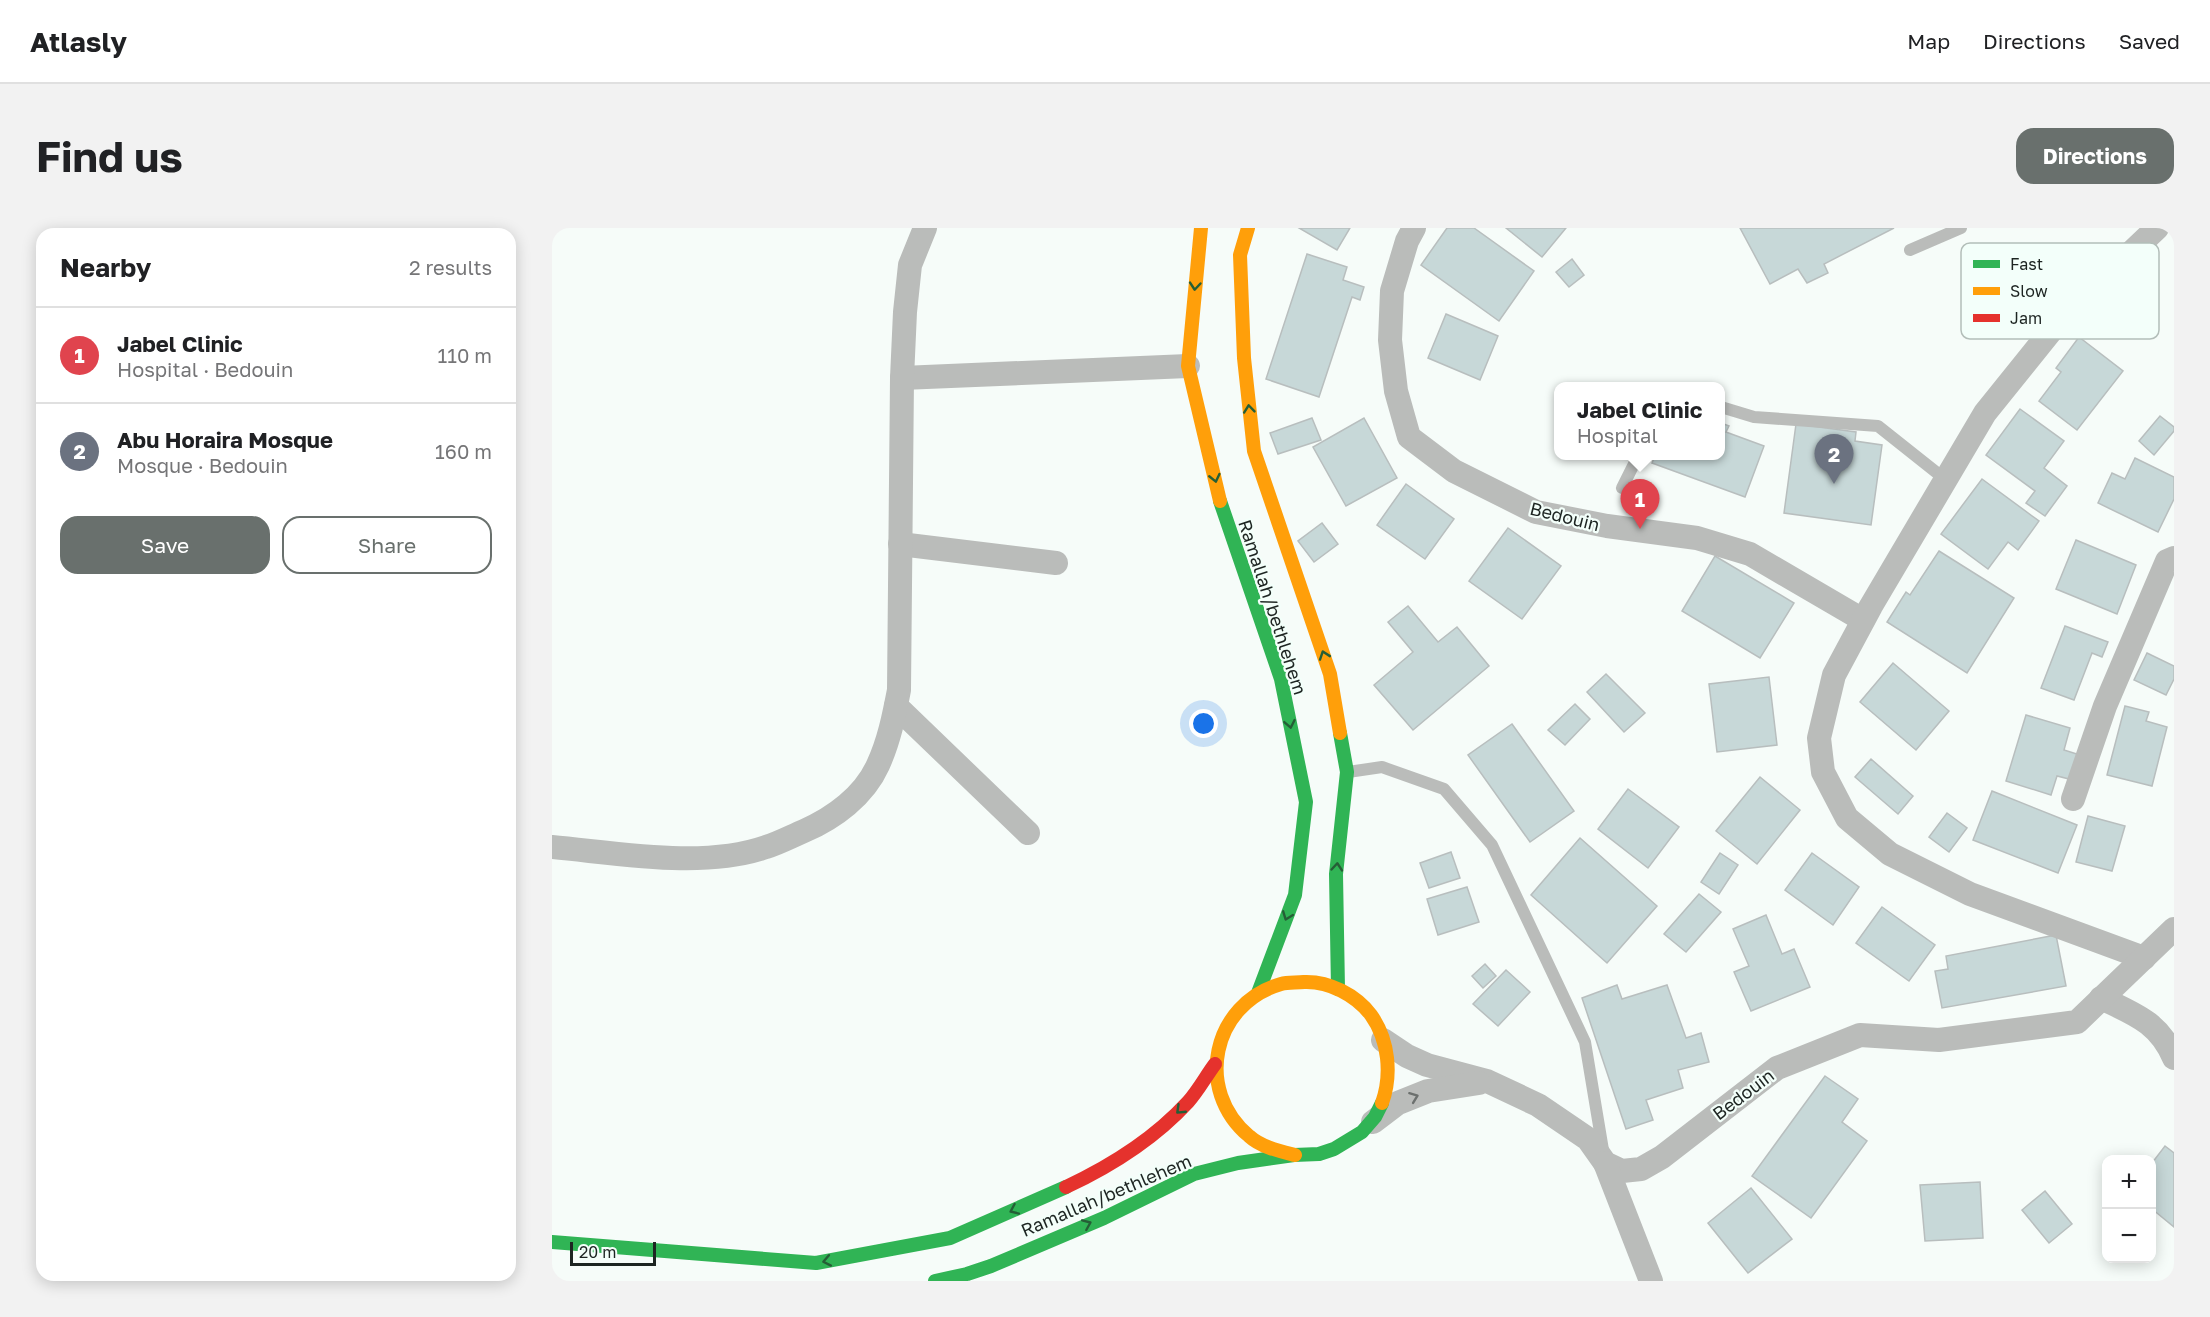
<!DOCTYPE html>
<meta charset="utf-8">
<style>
body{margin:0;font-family:"Golos Text",sans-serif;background:#f2f2f2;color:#202124}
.controls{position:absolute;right:18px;bottom:18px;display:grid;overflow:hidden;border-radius:12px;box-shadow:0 3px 15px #0003}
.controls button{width:54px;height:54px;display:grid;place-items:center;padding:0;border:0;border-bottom:2px solid #e0e0e0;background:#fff;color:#202124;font:30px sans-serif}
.scale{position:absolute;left:18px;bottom:15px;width:86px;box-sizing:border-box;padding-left:6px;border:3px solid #1d2522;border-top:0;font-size:16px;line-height:21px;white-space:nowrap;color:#1d2522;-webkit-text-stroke:4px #f3fffa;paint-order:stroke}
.you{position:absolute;left:652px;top:496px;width:21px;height:21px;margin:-15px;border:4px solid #fff;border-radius:50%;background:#1a73e8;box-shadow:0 0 0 9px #1a73e833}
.badge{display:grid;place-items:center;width:39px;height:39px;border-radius:50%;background:#69706d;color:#fff;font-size:20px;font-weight:700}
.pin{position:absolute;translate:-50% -50px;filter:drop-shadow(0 2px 3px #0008)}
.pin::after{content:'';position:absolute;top:32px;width:21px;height:18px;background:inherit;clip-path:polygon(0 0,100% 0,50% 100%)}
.popup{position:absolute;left:1002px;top:154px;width:171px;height:78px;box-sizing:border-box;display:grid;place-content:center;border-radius:12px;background:#fff;filter:drop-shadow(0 2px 4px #0005);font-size:20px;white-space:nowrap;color:#757577}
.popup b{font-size:22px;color:#202124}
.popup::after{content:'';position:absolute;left:50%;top:100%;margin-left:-12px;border:12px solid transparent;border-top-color:#fff}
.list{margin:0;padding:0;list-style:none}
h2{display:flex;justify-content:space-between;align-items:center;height:78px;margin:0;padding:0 24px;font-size:26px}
h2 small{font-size:20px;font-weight:400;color:#757577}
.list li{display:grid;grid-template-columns:39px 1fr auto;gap:18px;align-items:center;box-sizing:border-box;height:96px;padding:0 24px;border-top:2px solid #e0e0e0}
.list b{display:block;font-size:22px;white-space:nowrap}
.list p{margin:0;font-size:20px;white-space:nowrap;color:#757577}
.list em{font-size:20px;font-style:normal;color:#757577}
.actions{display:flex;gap:12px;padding:18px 24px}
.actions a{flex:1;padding:14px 0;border:2px solid #69706d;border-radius:18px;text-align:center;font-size:21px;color:#69706d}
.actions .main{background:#69706d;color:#fff}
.map{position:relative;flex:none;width:1622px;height:1053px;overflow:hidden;border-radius:18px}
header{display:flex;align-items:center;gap:36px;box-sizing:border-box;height:84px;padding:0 30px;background:#fff;border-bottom:2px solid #e0e0e0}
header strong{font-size:28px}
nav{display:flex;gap:33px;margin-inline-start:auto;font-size:21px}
.intro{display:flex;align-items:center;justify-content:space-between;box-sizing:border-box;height:144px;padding:0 36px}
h1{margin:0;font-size:42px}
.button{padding:15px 27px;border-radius:18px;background:#69706d;color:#fff;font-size:21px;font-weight:700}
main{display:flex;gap:36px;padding:0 36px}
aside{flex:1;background:#fff;border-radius:18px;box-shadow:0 3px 15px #0003}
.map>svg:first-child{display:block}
.building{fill:#c7d8d8;stroke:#b8bebe;stroke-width:1.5}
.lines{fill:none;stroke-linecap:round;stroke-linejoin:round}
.lane{stroke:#babcba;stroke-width:12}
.street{stroke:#babcba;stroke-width:24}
.fast{stroke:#30b455;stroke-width:14}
.slow{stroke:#ff9f0a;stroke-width:14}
.jam{stroke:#e5322d;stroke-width:14}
.oneway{stroke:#255e36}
.oneway2{stroke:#6c706e}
.labels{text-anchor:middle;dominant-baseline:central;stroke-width:4.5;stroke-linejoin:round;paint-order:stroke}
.street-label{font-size:18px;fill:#1d2522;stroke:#f3fffa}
.key{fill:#f3fffa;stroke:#b3beb9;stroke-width:1.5}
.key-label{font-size:16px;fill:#1d2522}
</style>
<header>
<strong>Atlasly</strong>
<nav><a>Map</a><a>Directions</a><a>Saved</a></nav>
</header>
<div class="intro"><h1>Find us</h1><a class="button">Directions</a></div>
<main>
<aside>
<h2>Nearby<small>2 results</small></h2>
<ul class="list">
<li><span class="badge" style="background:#e0444e">1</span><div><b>Jabel Clinic</b><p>Hospital · Bedouin</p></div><em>110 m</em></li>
<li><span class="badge" style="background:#6b7280">2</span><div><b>Abu Horaira Mosque</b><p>Mosque · Bedouin</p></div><em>160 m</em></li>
</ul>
<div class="actions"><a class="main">Save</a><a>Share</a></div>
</aside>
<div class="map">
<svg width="1622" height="1053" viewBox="0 0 1622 1053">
<rect width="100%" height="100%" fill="#f6fcf9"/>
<g class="building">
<polygon points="747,0 798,0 785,22"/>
<polygon points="895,0 922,0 982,43 947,93 869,37"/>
<polygon points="954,0 1014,0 990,29"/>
<polygon points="1188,0 1342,0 1272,36 1276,45 1255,55 1246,41 1218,56"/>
<polygon points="755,26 795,39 791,52 812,59 808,72 800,69 767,169 714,151"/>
<polygon points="1020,31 1032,47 1017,59 1004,44"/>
<polygon points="894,86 946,108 928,152 876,130"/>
<polygon points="1527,109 1571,143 1525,202 1487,173 1509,144 1504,140"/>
<polygon points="1468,181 1512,213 1492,240 1515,258 1493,288 1474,275 1483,263 1434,227"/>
<polygon points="1608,188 1622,199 1622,203 1602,227 1587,213"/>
<polygon points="760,190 769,212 726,226 718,205"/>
<polygon points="812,190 845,250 794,278 761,219"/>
<polygon points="1169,195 1177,198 1174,204 1212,218 1193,269 1100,235 1103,228 1169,228"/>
<polygon points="1244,196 1304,204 1303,213 1330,217 1319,297 1232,285"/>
<polygon points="1583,230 1622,249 1622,271 1606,304 1546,275 1560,245 1573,251"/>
<polygon points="1430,251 1487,293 1466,322 1456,314 1436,341 1389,306"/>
<polygon points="854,256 902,291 873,331 825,297"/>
<polygon points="770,295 786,316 762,334 746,313"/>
<polygon points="956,300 1009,338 970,391 917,353"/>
<polygon points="1524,312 1584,337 1565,386 1504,361"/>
<polygon points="1387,323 1462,370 1415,445 1335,394 1354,364 1358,367"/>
<polygon points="1163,328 1242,375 1208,430 1130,383"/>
<polygon points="856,378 886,414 905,399 937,438 861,502 822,457 861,424 836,394"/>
<polygon points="1513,398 1556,414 1550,429 1540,425 1522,472 1489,460"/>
<polygon points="1595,425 1622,438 1622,451 1614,467 1582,452"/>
<polygon points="1341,435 1397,483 1364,522 1308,474"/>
<polygon points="1054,446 1093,485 1072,504 1035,464"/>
<polygon points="1217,449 1225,517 1165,524 1157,456"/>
<polygon points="1023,476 1038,491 1013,517 996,502"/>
<polygon points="1573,478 1597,484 1594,493 1615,499 1600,558 1555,547"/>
<polygon points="1474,487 1518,500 1512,522 1528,527 1521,552 1505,548 1499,567 1454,553"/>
<polygon points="960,496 1022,583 978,614 916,527"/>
<polygon points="1319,531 1361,568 1346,586 1303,549"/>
<polygon points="1208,549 1248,582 1205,636 1164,603"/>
<polygon points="1076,561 1127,599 1096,640 1046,601"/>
<polygon points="1440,563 1525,597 1506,645 1421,612"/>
<polygon points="1395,585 1415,600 1397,624 1377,609"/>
<polygon points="1536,588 1573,598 1560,643 1524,634"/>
<polygon points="1028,610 1105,678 1055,735 979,667"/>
<polygon points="899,624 908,650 877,660 868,635"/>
<polygon points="1168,625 1186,637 1167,666 1149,654"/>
<polygon points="1260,625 1307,659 1281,697 1233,662"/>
<polygon points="915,659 927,694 886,707 875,671"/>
<polygon points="1147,666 1169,684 1134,724 1112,706"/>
<polygon points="1330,679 1383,717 1357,753 1304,715"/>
<polygon points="1214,687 1230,726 1242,721 1258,759 1199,783 1182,744 1197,738 1181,701"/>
<polygon points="1504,707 1514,758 1390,780 1383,743 1396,741 1394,728"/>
<polygon points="933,736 944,748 931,760 920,748"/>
<polygon points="954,742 978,764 946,798 921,776"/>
<polygon points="1065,757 1070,771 1115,757 1134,810 1149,805 1157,834 1126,842 1131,860 1094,872 1101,892 1074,901 1030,770"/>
<polygon points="1273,848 1306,871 1290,894 1315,913 1259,990 1200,948"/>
<polygon points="1613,918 1622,925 1622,999 1600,981 1600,935"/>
<polygon points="1428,954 1431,1010 1373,1013 1368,957"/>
<polygon points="1199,960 1240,1011 1196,1045 1156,995"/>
<polygon points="1493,963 1520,996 1497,1015 1470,982"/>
</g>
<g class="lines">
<g class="lane">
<polyline points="1358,22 1409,0"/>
<polyline points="1169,179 1202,189 1326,198 1394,252"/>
<polyline points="1070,260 1086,228"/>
<polyline points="796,544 830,539 892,561 940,617 1033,814 1051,922"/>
</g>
<g class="street">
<polyline points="862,0 855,13 840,63 838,112 844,163 857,209 902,243 984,284 1055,298 1145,310 1198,326 1311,392"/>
<polyline points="350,150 636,138"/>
<polyline points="348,316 504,335"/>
<polyline points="344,478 476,605"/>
<polyline points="1521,571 1553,478 1615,333 1622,330"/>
<path d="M0 619C66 625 151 641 214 619 227 615 240 608 252 603 282 590 312 568 326 537 337 513 342 488 347 462L350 150 353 84 358 37 373 0"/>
<polyline points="1592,730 1418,666 1338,626 1295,590 1271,544 1267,510 1282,447 1319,378 1433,185 1507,93 1605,0"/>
<path d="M1549 770C1582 786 1607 794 1622 830"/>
<polyline points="831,812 855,828 875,837 935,853 986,877 1036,911 1053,935 1070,943 1089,941 1110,929 1225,840 1308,807 1387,812 1525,794 1622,701"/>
<polyline points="821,894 846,875 876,863 927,855"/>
<polyline points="1053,935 1099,1053"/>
</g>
<g class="fast">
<polyline points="668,273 729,451 754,574 743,667 706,765"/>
<polyline points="786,761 784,646 795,544 788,505"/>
<polyline points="0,1014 264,1035 398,1010 514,959"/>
<polyline points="383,1053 415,1046 439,1038 552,990 642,946 686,935 742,927 767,926 782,921 810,904 823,889 830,875"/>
</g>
<g class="slow">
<polyline points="649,0 636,138 668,273"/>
<polyline points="696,0 688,27 692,130 702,223 778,446 788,505"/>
<path d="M743 927C727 923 709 919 697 908 642 862 660 776 729 756 736 754 744 755 752 754 777 753 804 767 819 787 837 812 840 847 830 875"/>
</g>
<path class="jam" d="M514 959C559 938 602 911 636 874 646 863 654 848 663 836"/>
</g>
<defs><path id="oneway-chevron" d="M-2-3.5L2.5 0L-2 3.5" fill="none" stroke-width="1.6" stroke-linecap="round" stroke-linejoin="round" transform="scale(1.5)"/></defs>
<g class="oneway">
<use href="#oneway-chevron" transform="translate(643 58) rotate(95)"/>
<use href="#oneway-chevron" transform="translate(697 181) rotate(-96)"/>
<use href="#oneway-chevron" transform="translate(663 250) rotate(77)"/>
<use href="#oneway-chevron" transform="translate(772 427) rotate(-109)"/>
<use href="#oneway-chevron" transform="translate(738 496) rotate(79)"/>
<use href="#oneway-chevron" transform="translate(785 639) rotate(-85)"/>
<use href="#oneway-chevron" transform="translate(735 688) rotate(111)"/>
<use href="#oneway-chevron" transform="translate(628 882) rotate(136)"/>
<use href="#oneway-chevron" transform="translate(462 982) rotate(156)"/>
<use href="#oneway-chevron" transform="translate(535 996) rotate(-23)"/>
<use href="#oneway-chevron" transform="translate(275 1033) rotate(169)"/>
</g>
<use class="oneway2" href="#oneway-chevron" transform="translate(862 869) rotate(-21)"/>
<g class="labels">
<g class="street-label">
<text transform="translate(1013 288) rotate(14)">Bedouin</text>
<text transform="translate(721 379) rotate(72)">Ramallah/bethlehem</text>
<text transform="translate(1191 866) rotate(-37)">Bedouin</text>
<text transform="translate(554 967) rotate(-23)">Ramallah/bethlehem</text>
</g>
</g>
<rect x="1409" y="15" width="198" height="96" rx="9" class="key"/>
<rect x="1421" y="32" width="27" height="8" fill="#30b455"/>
<rect x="1421" y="59" width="27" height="8" fill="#ff9f0a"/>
<rect x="1421" y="86" width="27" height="8" fill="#e5322d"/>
<g class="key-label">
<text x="1458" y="42">Fast</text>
<text x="1458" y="69">Slow</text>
<text x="1458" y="96">Jam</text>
</g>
</svg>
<div class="controls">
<button>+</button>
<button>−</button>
</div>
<div class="scale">20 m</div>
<div class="you"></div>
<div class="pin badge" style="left:1088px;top:301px;background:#e0444e">1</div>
<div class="popup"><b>Jabel Clinic</b>Hospital</div>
<div class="pin badge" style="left:1282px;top:256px;background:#6b7280">2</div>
</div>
</main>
